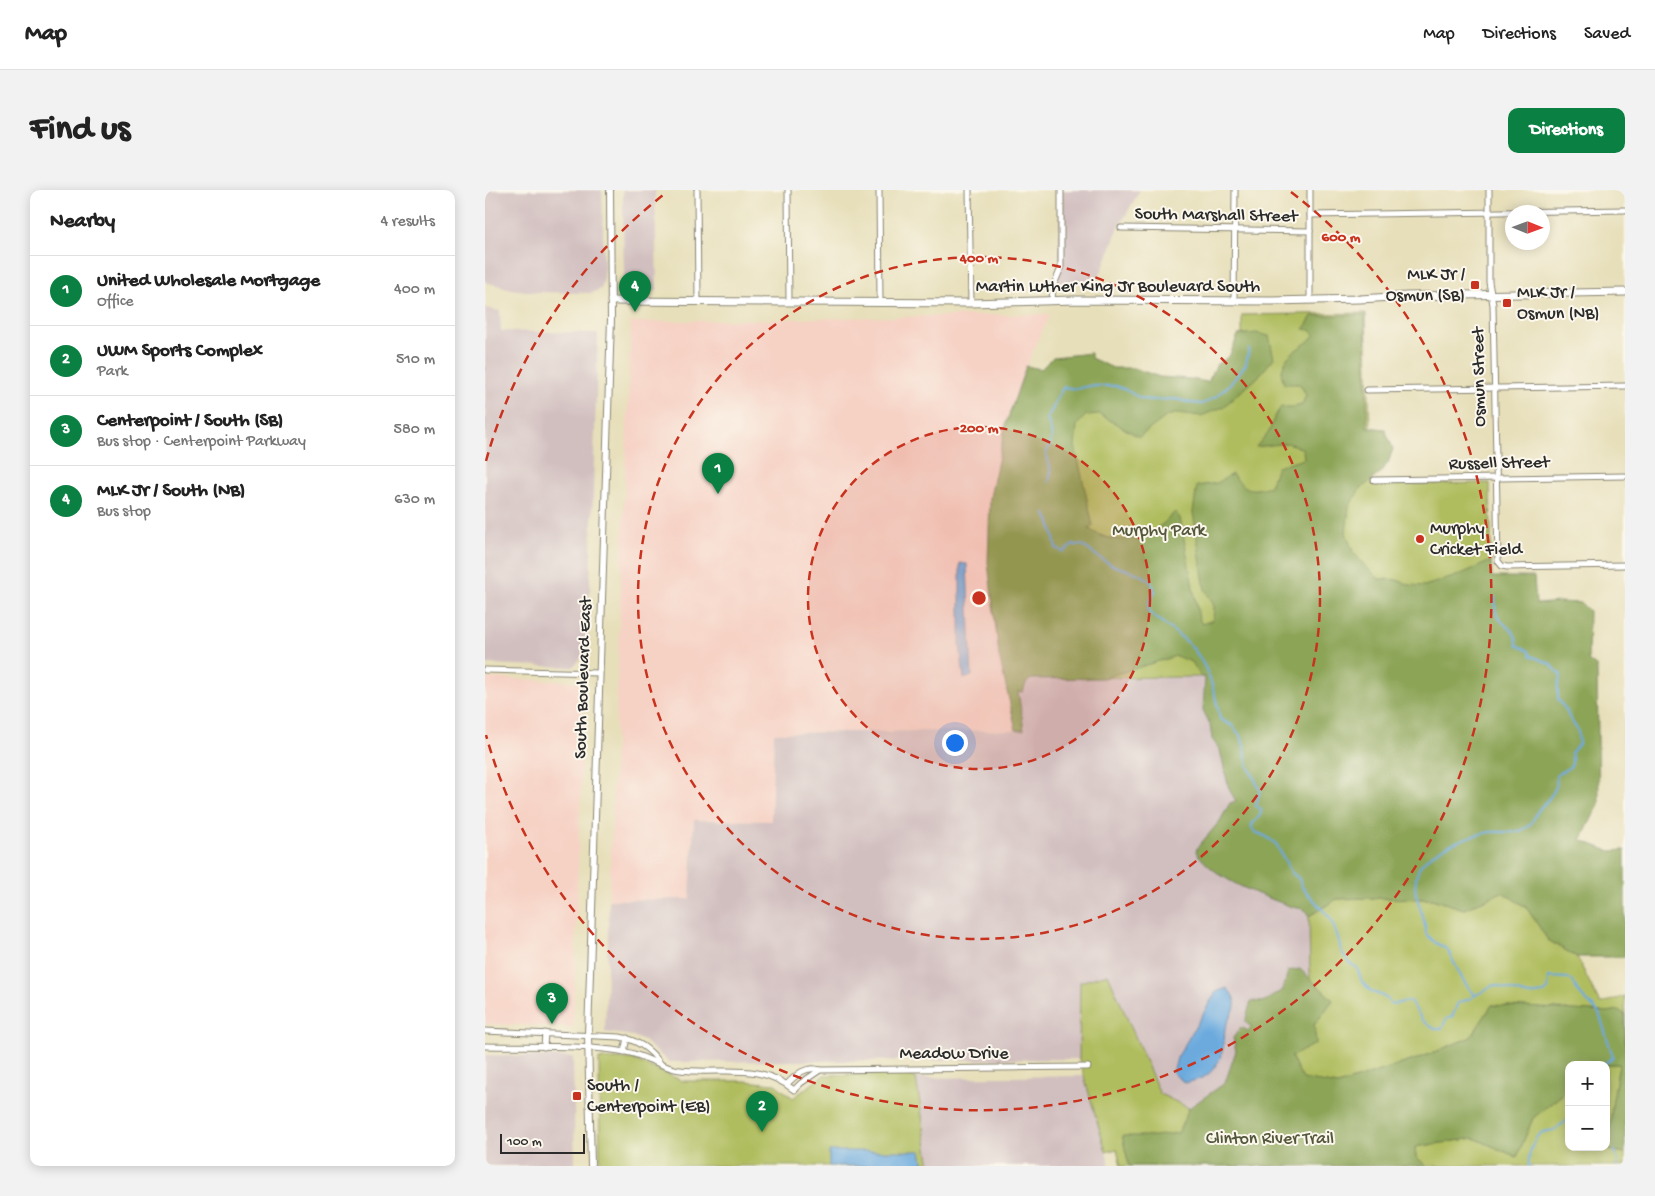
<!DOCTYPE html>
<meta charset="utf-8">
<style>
body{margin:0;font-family:"Gochi Hand",sans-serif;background:#f2f2f2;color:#222}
.controls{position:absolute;right:15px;bottom:15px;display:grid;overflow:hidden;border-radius:10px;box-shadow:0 2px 12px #0003}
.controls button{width:45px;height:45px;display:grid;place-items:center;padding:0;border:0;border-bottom:1px solid #e0e0e0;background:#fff;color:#222;font:25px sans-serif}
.compass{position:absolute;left:1020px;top:15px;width:45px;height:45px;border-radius:50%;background:#fff;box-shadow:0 2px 12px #0003;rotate:91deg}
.scale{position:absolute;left:15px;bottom:12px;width:85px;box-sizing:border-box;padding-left:5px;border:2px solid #2b2b2b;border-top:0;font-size:14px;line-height:18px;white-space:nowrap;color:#2b2b2b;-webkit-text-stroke:4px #fbf7ec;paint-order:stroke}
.you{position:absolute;left:469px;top:552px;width:18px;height:18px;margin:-12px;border:4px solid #fff;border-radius:50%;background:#1a73e8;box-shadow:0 0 0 8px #1a73e833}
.badge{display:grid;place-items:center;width:32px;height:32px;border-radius:50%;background:#0b8043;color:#fff;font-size:16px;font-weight:700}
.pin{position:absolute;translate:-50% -41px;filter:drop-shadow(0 1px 2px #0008)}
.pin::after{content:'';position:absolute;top:26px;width:18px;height:15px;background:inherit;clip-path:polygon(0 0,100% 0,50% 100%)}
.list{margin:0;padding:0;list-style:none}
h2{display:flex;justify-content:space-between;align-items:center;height:65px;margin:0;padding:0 20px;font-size:21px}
h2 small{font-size:16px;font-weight:400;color:#767676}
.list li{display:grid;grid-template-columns:32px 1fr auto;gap:15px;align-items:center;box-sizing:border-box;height:70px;padding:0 20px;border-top:1px solid #e0e0e0}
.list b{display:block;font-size:19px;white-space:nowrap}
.list p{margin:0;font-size:16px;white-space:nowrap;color:#767676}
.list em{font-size:16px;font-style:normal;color:#767676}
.map{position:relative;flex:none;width:1140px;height:976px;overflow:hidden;border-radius:10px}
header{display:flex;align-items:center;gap:30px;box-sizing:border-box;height:70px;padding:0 25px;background:#fff;border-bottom:1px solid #e0e0e0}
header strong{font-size:24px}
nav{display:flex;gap:28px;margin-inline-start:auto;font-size:18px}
.intro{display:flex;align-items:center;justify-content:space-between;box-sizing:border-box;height:120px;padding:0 30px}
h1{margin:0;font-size:35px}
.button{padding:12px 22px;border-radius:10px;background:#0b8043;color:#fff;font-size:18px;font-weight:700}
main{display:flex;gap:30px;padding:0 30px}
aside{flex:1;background:#fff;border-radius:10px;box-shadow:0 2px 12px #0003}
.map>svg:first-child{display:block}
.built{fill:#f6d2c5}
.industrial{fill:#d1bfbf}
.green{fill:#b0bd5f;stroke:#6e7445}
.forest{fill:#8ca456;stroke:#5c6840}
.water{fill:#6caade;stroke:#4c6a84}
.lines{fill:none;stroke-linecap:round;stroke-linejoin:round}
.stream{stroke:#6caade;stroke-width:2}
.minor-casing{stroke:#898572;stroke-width:7}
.tertiary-casing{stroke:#898572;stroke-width:8}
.secondary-casing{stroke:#898572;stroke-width:9}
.minor{stroke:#fff;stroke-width:5}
.tertiary{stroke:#fff;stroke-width:6}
.secondary{stroke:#fff;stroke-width:7}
.ring{fill:none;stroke:#c8321e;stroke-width:2.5;stroke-dasharray:9 6}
.poi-dot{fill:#c8321e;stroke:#fbf7ec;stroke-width:2}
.labels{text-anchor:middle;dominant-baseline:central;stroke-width:4;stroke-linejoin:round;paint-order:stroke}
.street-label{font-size:18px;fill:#2b2b2b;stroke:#fbf7ec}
.poi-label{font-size:18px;fill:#2b2b2b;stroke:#fbf7ec;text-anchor:start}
.park-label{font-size:18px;fill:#53573b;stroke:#fbf7ec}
.centre{fill:#c8321e;stroke:#fbf7ec;stroke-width:2.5}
.ring-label{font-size:15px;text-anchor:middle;font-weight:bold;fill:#c8321e;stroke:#fbf7ec;stroke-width:4;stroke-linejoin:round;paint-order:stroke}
</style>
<header>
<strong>Map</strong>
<nav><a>Map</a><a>Directions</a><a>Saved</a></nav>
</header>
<div class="intro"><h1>Find us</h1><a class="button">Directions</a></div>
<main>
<aside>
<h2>Nearby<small>4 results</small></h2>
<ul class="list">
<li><span class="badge">1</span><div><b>United Wholesale Mortgage</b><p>Office</p></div><em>400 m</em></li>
<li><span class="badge">2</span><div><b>UWM Sports Complex</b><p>Park</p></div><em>510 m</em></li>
<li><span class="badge">3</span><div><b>Centerpoint / South (SB)</b><p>Bus stop · Centerpoint Parkway</p></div><em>580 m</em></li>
<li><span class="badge">4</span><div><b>MLK Jr / South (NB)</b><p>Bus stop</p></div><em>630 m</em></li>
</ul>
</aside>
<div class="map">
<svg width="1140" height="976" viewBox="0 0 1140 976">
<rect width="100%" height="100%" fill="#fbf7ec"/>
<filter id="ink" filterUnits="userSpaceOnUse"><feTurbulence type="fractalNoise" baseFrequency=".02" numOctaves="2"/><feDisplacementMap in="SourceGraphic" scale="10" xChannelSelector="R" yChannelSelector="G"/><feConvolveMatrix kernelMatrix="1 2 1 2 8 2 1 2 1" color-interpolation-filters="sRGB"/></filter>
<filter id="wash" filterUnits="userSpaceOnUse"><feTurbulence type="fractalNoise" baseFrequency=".0096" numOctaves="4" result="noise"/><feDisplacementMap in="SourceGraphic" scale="20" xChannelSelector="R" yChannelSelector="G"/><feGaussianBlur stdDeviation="1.12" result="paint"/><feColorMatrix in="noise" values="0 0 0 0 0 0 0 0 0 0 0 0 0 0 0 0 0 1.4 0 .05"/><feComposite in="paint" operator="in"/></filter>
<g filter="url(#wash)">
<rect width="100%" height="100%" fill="#e7dfba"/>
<g class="built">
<polygon points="565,124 545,167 521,233 503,373 514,466 531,540 289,543 286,631 209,630 205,709 124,710 146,132"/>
<polygon points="0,488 99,492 88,837 0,834"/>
</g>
<g class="industrial">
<polygon points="0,0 117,0 119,88 116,99 106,103 48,102 27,99 0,92"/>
<polygon points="138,0 170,0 172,101 139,100"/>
<polygon points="574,0 655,0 633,39 611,95 569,92 574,81"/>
<polygon points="0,118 15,121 16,141 113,143 103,460 88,477 0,474"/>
<polygon points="720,487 718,520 725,534 727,549 735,560 744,599 751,612 745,613 735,631 712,658 770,702 807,717 819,719 824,726 825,789 815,779 798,800 778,812 751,861 740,893 704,918 675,904 623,784 595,792 594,869 191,872 184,872 159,851 148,846 120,842 124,710 205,709 209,630 286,631 289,543 538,540 533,501 546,489"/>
<polygon points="0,865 88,867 90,976 0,976"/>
<polygon points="600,886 625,976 445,976 431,888"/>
</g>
<g class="green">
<polygon points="881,123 887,295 1005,293 1007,419 894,486 541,488 549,226 757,196 757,125"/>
<polygon points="1017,702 1041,717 1063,750 1092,767 1115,814 1140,806 1140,856 811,966 790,976 636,976 632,959 621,962 594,869 595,792 623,784 675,904 704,918 694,943 717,940 1095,821 1007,815 986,847 935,868 853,895 818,890 806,866 848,810 825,789 824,726 852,709 885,708 947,709 979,719"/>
<polygon points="114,869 147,869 198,891 260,891 290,894 308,908 339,885 421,884 431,888 445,976 115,976"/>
<polygon points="1134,874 1127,916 1123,960 1140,963 1140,976 941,976 931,967 930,957 989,948 1032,967 1048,928 1084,899 1084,957 1121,957 1121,875 1107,875"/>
</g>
<g class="forest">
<path d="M880 125 882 237 900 239 908 259 903 273 894 284 874 300 864 317 861 343 868 362 880 376 894 389 912 390 925 395 939 396 969 387 1006 371 1007 387H1049L1051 414 1074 412 1096 413 1104 421 1103 470 1112 477 1114 614 1096 650 1124 661 1140 660V767H1092L1063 750 1041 717 1017 702 979 719 947 709 885 708 852 709 824 726 819 719 807 717C774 704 733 692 711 662L712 658 735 631 745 613 751 611 744 599 735 560 727 549 725 534 718 520 720 487H716L707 472 691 466 618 488 546 489 541 493 538 502 533 501 539 540H531L514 466 503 373 505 307 521 234 541 176 556 179 568 167 606 163V168L628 178H648L675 187 705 189 723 192 732 174 744 167 753 145 771 143 784 146 789 168 772 188 738 217 716 226 693 223 682 226 654 247 614 224 601 225 592 235 590 256 608 336 604 339C626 355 654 351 675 336 681 332 685 326 690 322L695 328 714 429 717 434 728 430 729 416 720 399 708 322 712 296 732 293 747 284C761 300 764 302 785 296L792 277 819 269 818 259 803 253 771 257 785 240 790 226 796 217H808L817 215 821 205 815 194H799L796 182C798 177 800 171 803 167 812 157 821 156 830 144L825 140 819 139 827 126Z"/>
<polygon points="815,779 848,810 829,835 831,853 806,867 818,889 853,895 935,868 986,847 1007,815 1122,822 1134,820 1140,825 1140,963 1123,960 1127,916 1134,874 1084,875 1084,899 1048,928 1032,967 989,948 930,957 931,967 941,976 644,976 637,946 669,946 693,943 704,918 740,893 751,861 748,848 756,837 763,841 766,836 760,832 766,811 778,812 798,800 803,781"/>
</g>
<g class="water">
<polygon points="475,373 482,374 487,486 479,489 475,455"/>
<path d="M742 798C759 817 745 821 740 839 739 843 740 847 739 851 738 865 731 880 719 887 714 890 706 891 700 893L688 883 692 868 731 802Z"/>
<polygon points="344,961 436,961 439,976 344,976"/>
</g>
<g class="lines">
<g class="stream">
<path d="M564 292 566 281 561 263C570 244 567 247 562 227 568 222 571 206 579 197L591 199 604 196H631L639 199 655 208 664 210 691 209 706 213 718 214 732 206 747 192 761 174 764 159"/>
<path d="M561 324 566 335 571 358 578 362 588 355H597C607 362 616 370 627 375 641 381 667 383 670 401L664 413 663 421C675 432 690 441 702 452 723 472 730 502 735 529L748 536 757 548 763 576 775 600 771 616 776 619C777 626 771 630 767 634V639L770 642 780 646 791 654 806 682 814 689 817 697 846 729 854 751 856 761 864 773 872 778 877 792 887 802 898 806 907 814 925 811 938 831 950 839H957L961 829 967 827 973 813 984 809 1009 795 1043 805 1059 803 1063 800 1064 787 1083 788 1088 791 1093 802 1114 823 1128 867 1118 875"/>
<path d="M990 805 979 792 962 759 951 753 941 744C940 720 924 705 933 681 940 661 985 645 1005 642 1017 641 1032 645 1042 637 1049 632 1050 624 1055 618 1062 611 1067 606 1071 597 1073 594 1070 590 1072 586 1079 576 1091 582 1086 563L1094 554 1093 541 1084 527 1081 520 1073 509V495L1076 485 1064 473 1046 466 1044 461 1032 455C1032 437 1016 437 1011 423 1010 418 1010 412 1010 407"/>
<polyline points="1130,961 1133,971 1132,976"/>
<path d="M1044 976C1043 967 1047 949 1056 943 1060 940 1066 942 1071 939 1076 936 1077 932 1084 930"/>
</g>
</g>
</g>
<g filter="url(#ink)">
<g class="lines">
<g class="minor-casing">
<g id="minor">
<polyline points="212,0 213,112"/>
<polyline points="303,0 304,112"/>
<polyline points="394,0 395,113"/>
<polyline points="484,0 486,113"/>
<polyline points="825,0 825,110"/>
<polyline points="1004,0 1004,92 1008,115 1013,371 1017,376 1022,377 1140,375"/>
<polyline points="825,25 1140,20"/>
<polyline points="636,38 825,41"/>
<polyline points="567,110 568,97 576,78 576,0"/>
<polyline points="749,111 750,0"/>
<polyline points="882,200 1140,196"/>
<polyline points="889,290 1140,286"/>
<polyline points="0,480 114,483"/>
<path d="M0 841 135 847C152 850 165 859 175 873"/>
<path d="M0 856C47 857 95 854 141 862 159 865 177 878 195 880 237 885 272 871 309 900L316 893 335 880"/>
<polyline points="59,857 60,843"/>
<polyline points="139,862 142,848"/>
<path d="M302 894C311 885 321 875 335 880L603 877"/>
</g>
</g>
<g class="tertiary-casing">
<polyline id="tertiary" points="106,976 103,845 126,129 125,0"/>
</g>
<g class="secondary-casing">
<polyline id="secondary" points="126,111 486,113 590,110 787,111 875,109 922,106 1140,102"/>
</g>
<use href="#minor" class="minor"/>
<use href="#tertiary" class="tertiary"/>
<use href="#secondary" class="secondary"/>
</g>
</g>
<circle cx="494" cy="408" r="171" fill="#c8321e" fill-opacity=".12"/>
<g class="ring">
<circle cx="494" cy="408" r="171"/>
<circle cx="494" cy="408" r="341"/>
<path d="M1 271A512 512 0 0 1 182 2M806 2A512 512 0 1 1 1 545"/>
</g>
<g class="poi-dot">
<rect x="985" y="90" width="10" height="10" rx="2.5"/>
<rect x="1017" y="108" width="10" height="10" rx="2.5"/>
<circle cx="935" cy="349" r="5"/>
<rect x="87" y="901" width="10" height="10" rx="2.5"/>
</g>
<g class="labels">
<g class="street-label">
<text transform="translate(731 26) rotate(1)">South Marshall Street</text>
<text x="633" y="97">Martin Luther King Jr Boulevard South</text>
<text transform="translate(995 187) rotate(-91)">Osmun Street</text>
<text transform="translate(1014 274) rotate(-1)">Russell Street</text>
<text transform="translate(99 488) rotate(-88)">South Boulevard East</text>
<text x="469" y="864">Meadow Drive</text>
</g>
<g class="poi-label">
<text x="980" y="85" text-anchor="end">MLK Jr /<tspan x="980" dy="21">Osmun (SB)</tspan></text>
<text x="1032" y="103">MLK Jr /<tspan x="1032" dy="21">Osmun (NB)</tspan></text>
<text x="945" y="339">Murphy<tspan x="945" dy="21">Cricket Field</tspan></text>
<text x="102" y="896">South /<tspan x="102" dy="21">Centerpoint (EB)</tspan></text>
</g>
<g class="park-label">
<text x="674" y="341">Murphy Park</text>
<text x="785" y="949">Clinton River Trail</text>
</g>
</g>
<circle cx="494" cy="408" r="8" class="centre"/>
<g class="ring-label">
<text x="856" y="51">600 m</text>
<text x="494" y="72">400 m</text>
<text x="494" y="242">200 m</text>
</g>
</svg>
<div class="controls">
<button>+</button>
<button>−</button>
</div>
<svg class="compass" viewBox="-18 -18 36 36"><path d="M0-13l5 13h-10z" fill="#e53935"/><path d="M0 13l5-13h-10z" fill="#767676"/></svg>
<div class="scale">100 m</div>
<div class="you"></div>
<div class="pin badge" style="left:233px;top:304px">1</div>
<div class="pin badge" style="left:277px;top:942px">2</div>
<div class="pin badge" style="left:67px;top:834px">3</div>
<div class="pin badge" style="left:150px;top:122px">4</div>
</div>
</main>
